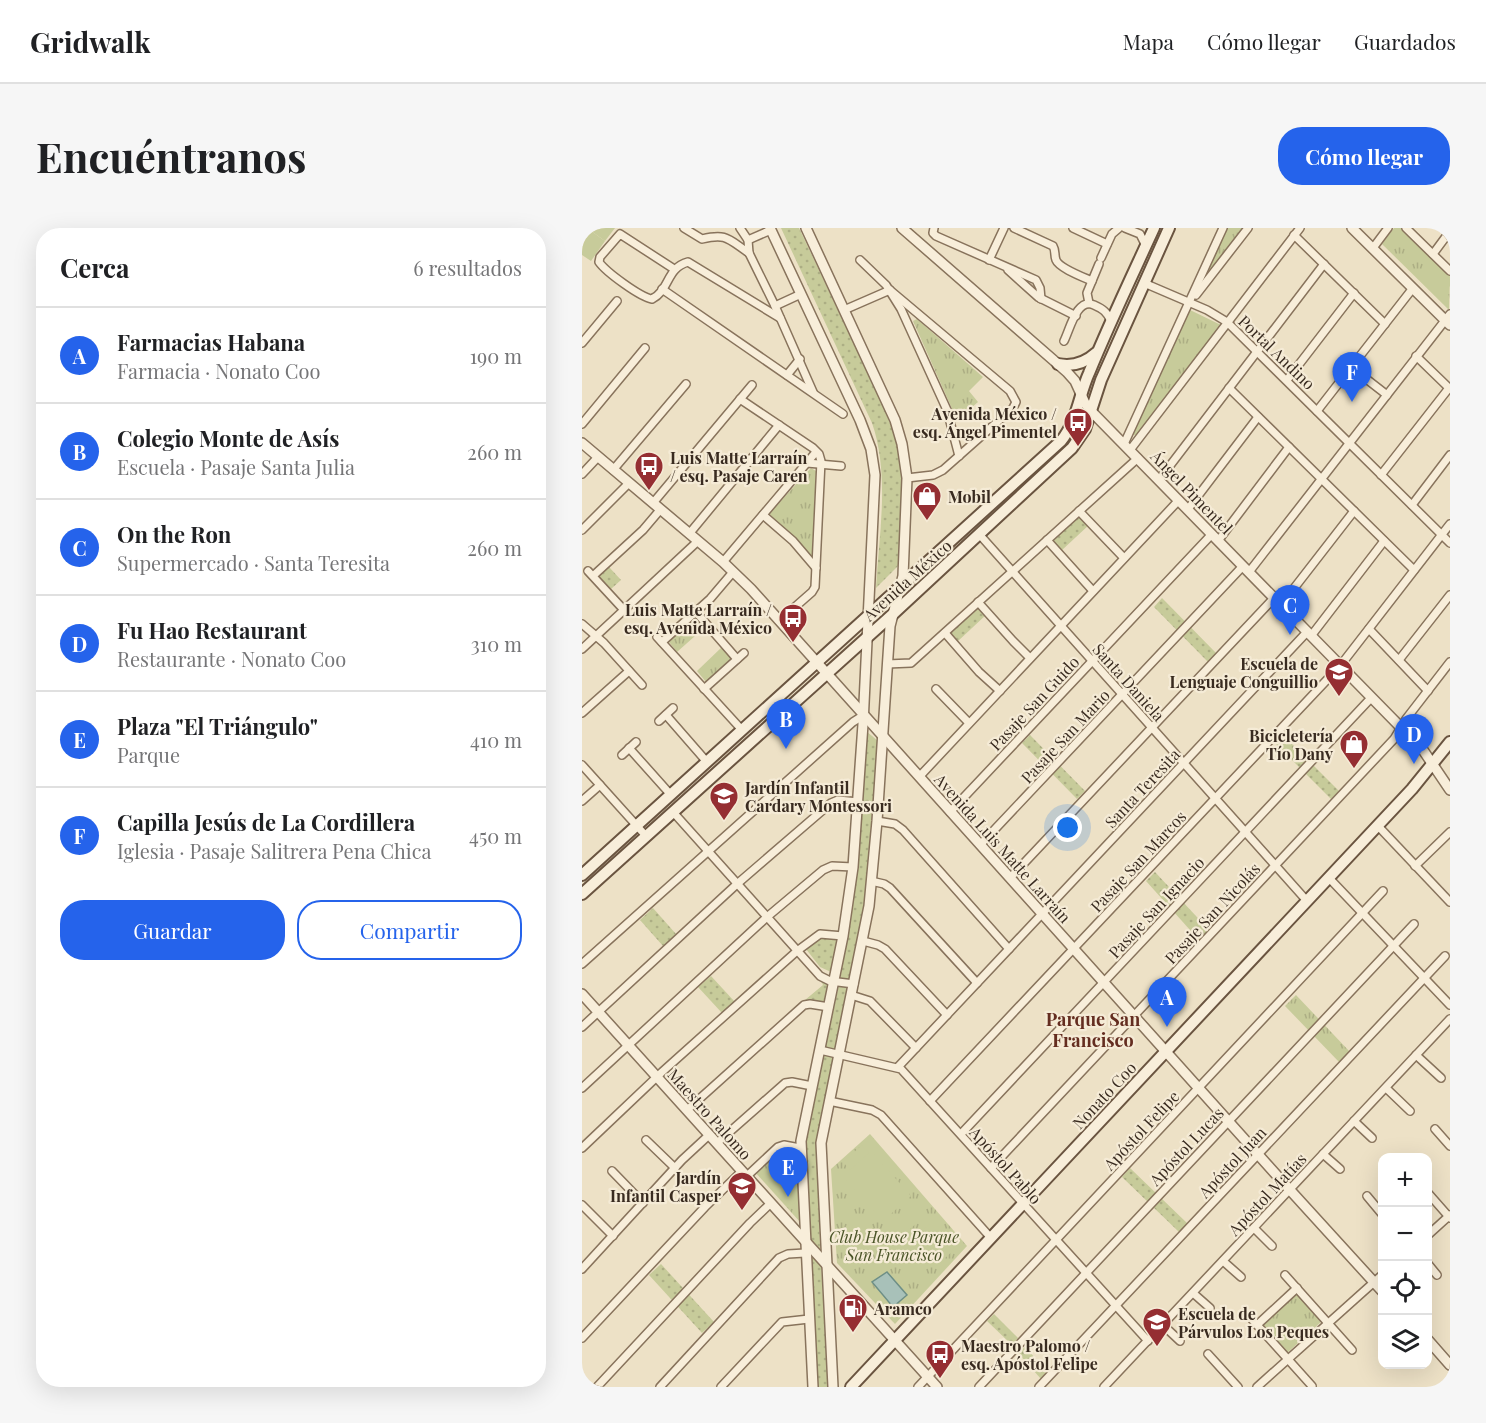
<!DOCTYPE html>
<html lang="es">
<meta charset="utf-8">
<style>
body{margin:0;font-family:"Playfair Display",serif;background:#f6f6f6;color:#202124}
.controls{position:absolute;right:18px;bottom:18px;display:grid;overflow:hidden;border-radius:12px;box-shadow:0 6px 24px #0002}
.controls button{width:54px;height:54px;display:grid;place-items:center;padding:0;border:0;border-bottom:2px solid #e0e0e0;background:#fff;color:#202124;font:30px sans-serif}
.you{position:absolute;left:486px;top:600px;width:21px;height:21px;margin:-15px;border:4px solid #fff;border-radius:50%;background:#1a73e8;box-shadow:0 0 0 9px #1a73e833}
.badge{display:grid;place-items:center;width:39px;height:39px;border-radius:50%;background:#2563eb;color:#fff;font-size:20px;font-weight:700}
.pin{position:absolute;translate:-50% -50px;filter:drop-shadow(0 2px 3px #0008)}
.pin::after{content:'';position:absolute;top:32px;width:21px;height:18px;background:inherit;clip-path:polygon(0 0,100% 0,50% 100%)}
.list{margin:0;padding:0;list-style:none}
h2{display:flex;justify-content:space-between;align-items:center;height:78px;margin:0;padding:0 24px;font-size:26px}
h2 small{font-size:20px;font-weight:400;color:#757577}
.list li{display:grid;grid-template-columns:39px 1fr auto;gap:18px;align-items:center;box-sizing:border-box;height:96px;padding:0 24px;border-top:2px solid #e0e0e0}
.list b{display:block;font-size:22px;white-space:nowrap}
.list p{margin:0;font-size:20px;white-space:nowrap;color:#757577}
.list em{font-size:20px;font-style:normal;color:#757577}
.actions{display:flex;gap:12px;padding:18px 24px}
.actions a{flex:1;padding:14px 0;border:2px solid #2563eb;border-radius:24px;text-align:center;font-size:21px;color:#2563eb}
.actions .main{background:#2563eb;color:#fff}
.icon{flex:none;width:33px;height:33px;fill:none;stroke:currentColor;stroke-width:2;stroke-linecap:round;stroke-linejoin:round}
.map{position:relative;flex:none;width:868px;height:1159px;overflow:hidden;border-radius:24px}
header{display:flex;align-items:center;gap:36px;box-sizing:border-box;height:84px;padding:0 30px;background:#fff;border-bottom:2px solid #e0e0e0}
header strong{font-size:28px}
nav{display:flex;gap:33px;margin-inline-start:auto;font-size:21px}
.intro{display:flex;align-items:center;justify-content:space-between;box-sizing:border-box;height:144px;padding:0 36px}
h1{margin:0;font-size:42px}
.button{padding:15px 27px;border-radius:24px;background:#2563eb;color:#fff;font-size:21px;font-weight:700}
main{display:flex;gap:36px;padding:0 36px}
aside{flex:1;background:#fff;border-radius:24px;box-shadow:0 6px 24px #0002}
.map>svg:first-child{display:block}
.grass{fill:url(#grass-dots)}
.park{fill:url(#park-tufts)}
.garden{fill:#c7cb9a}
.water{fill:#a8c1b9;stroke:#6e8f86;stroke-width:1.5}
.lines{fill:none;stroke-linecap:round;stroke-linejoin:round}
.minor-casing{stroke:#88735c;stroke-width:10}
.tertiary-casing{stroke:#88735c;stroke-width:12}
.secondary-casing{stroke:#6a5440;stroke-width:14}
.minor{stroke:#f8eeda;stroke-width:7}
.tertiary{stroke:#f8eeda;stroke-width:9}
.secondary{stroke:#f8eeda;stroke-width:10}
.labels{text-anchor:middle;dominant-baseline:central;stroke-width:4.5;stroke-linejoin:round;paint-order:stroke}
.street-label{font-size:16px;fill:#392b20;stroke:#f5ebd6}
.poi-label{font-size:16px;font-weight:bold;fill:#392b20;stroke:#f5ebd6;text-anchor:start}
.park-label{font-size:16px;font-style:italic;fill:#4a5427;stroke:#f5ebd6}
.neighbourhood-label{font-size:18px;font-weight:bold;fill:#642d20;stroke:#f5ebd6}
</style>
<header>
<strong>Gridwalk</strong>
<nav><a>Mapa</a><a>Cómo llegar</a><a>Guardados</a></nav>
</header>
<div class="intro"><h1>Encuéntranos</h1><a class="button">Cómo llegar</a></div>
<main>
<aside>
<h2>Cerca<small>6 resultados</small></h2>
<ul class="list">
<li><span class="badge">A</span><div><b>Farmacias Habana</b><p>Farmacia · Nonato Coo</p></div><em>190 m</em></li>
<li><span class="badge">B</span><div><b>Colegio Monte de Asís</b><p>Escuela · Pasaje Santa Julia</p></div><em>260 m</em></li>
<li><span class="badge">C</span><div><b>On the Ron</b><p>Supermercado · Santa Teresita</p></div><em>260 m</em></li>
<li><span class="badge">D</span><div><b>Fu Hao Restaurant</b><p>Restaurante · Nonato Coo</p></div><em>310 m</em></li>
<li><span class="badge">E</span><div><b>Plaza &quot;El Triángulo&quot;</b><p>Parque</p></div><em>410 m</em></li>
<li><span class="badge">F</span><div><b>Capilla Jesús de La Cordillera</b><p>Iglesia · Pasaje Salitrera Pena Chica</p></div><em>450 m</em></li>
</ul>
<div class="actions"><a class="main">Guardar</a><a>Compartir</a></div>
</aside>
<div class="map">
<svg width="868" height="1159" viewBox="0 0 868 1159">
<defs>
<pattern id="grass-dots" width="8" height="8" patternUnits="userSpaceOnUse" patternTransform="scale(1.5)"><rect width="8" height="8" fill="#c7cb9a"/><path d="M2 2h.1M6 6h.1" fill="none" stroke="#acae84" stroke-width="1.8" stroke-linecap="round"/></pattern>
<pattern id="park-tufts" width="24" height="20" patternUnits="userSpaceOnUse" patternTransform="scale(1.5)"><rect width="24" height="20" fill="#c7cb9a"/><path d="M3 7l-1-3M5 7V3M7 7l1-3M15 17l-1-3M17 17v-4M19 17l1-3" fill="none" stroke="#acae84"/></pattern>
</defs>
<rect width="100%" height="100%" fill="#ede1c6"/>
<g class="grass">
<path d="M199 0H217L300 175 314 211 320 247 317 337 294 360C297 306 308 247 290 195Z"/>
<polygon points="495,286 508,296 479,323 469,312"/>
<polygon points="27,339 39,352 29,361 17,348"/>
<polygon points="580,370 635,426 627,435 572,379"/>
<polygon points="395,378 405,386 375,414 368,404"/>
<polygon points="284,503 296,513 281,691 235,907 238,1019 246,1159 235,1159 222,923 259,747 268,685"/>
<polygon points="448,507 503,563 495,571 440,515"/>
<polygon points="701,507 757,563 749,571 693,515"/>
<polygon points="573,644 627,702 617,712 564,653"/>
<polygon points="71,680 94,706 81,718 58,692"/>
<polygon points="241,707 256,709 249,744 238,739 224,721"/>
<polygon points="129,748 153,774 140,785 116,759"/>
<polygon points="239,753 247,755 243,775 223,772 241,757"/>
<polygon points="548,940 606,996 598,1005 540,949"/>
<polygon points="79,1036 132,1094 120,1105 67,1047"/>
<polygon points="412,1086 436,1110 430,1117 405,1093"/>
<polygon points="443,1119 466,1144 459,1151 436,1125"/>
</g>
<g class="park">
<polygon points="5,0 33,0 23,13"/>
<polygon points="644,0 661,0 621,52"/>
<polygon points="812,0 821,0 868,46 867,82 800,16"/>
<polygon points="606,81 641,98 554,208 551,206"/>
<polygon points="335,91 401,149 387,163 396,174 375,192 331,93"/>
<polygon points="229,240 234,243 230,329 214,311 186,287"/>
<polygon points="113,390 122,400 95,424 87,414"/>
<polygon points="141,418 152,429 124,454 115,443"/>
<polygon points="714,767 769,825 758,835 703,778"/>
<polygon points="288,906 385,1018 313,1096 255,1035 249,941"/>
<polygon points="203,920 215,922 218,994 172,943 197,921"/>
<polygon points="714,1064 740,1093 705,1125 678,1096"/>
</g>
<g class="garden">
<polygon points="0,0 5,0 23,13 9,33 0,27"/>
<polygon points="851,32 868,51 868,58 858,67 837,46"/>
<polygon points="280,917 287,925 268,942 261,934"/>
<polygon points="292,926 329,968 301,993 264,952"/>
<polygon points="335,974 345,986 320,1008 309,996"/>
<polygon points="349,995 357,1003 336,1021 329,1012"/>
<polygon points="366,1012 373,1021 353,1039 346,1030"/>
</g>
<polygon class="water" points="305,1044 325,1067 311,1079 290,1054"/>
<g class="lines">
<g class="minor-casing">
<g id="minor">
<path d="M102 0 120 11C145 5 146 11 167 25"/>
<polyline points="158,0 166,12 167,25 193,78 231,164"/>
<polyline points="352,0 351,5 354,8 454,52 458,60 459,71"/>
<path d="M432 0 471 18C474 23 472 27 474 32 477 40 501 49 510 53"/>
<polyline points="491,0 525,16"/>
<polyline points="543,0 558,6 564,18"/>
<polyline points="824,0 868,43"/>
<polyline points="712,7 803,96"/>
<polyline points="166,12 189,2"/>
<polyline points="791,20 806,0"/>
<polyline points="851,26 868,3"/>
<polyline points="519,30 530,6 537,0"/>
<polyline points="278,32 304,57 319,81 365,182 377,228"/>
<polyline points="407,32 422,0"/>
<path d="M92 41 38 6 18 29 17 34C24 44 58 69 70 71 88 62 84 40 106 34L198 90"/>
<polyline points="426,42 456,69 494,88"/>
<polyline points="562,55 625,82 645,94 868,315"/>
<polyline points="80,61 261,186"/>
<polyline points="309,63 428,163 434,174 431,180 361,242 351,247 325,250"/>
<polyline points="614,67 666,0"/>
<polyline points="507,75 505,65 517,36"/>
<polyline points="193,78 219,66"/>
<polyline points="262,82 308,62"/>
<path d="M482 113C488 101 495 69 512 77 521 81 525 84 529 93"/>
<polyline points="0,115 35,73"/>
<polyline points="834,128 868,161"/>
<polyline points="769,139 805,167"/>
<polyline points="205,147 218,131"/>
<polyline points="705,152 772,65"/>
<polyline points="647,160 832,342"/>
<polyline points="158,171 231,220 237,226 239,233 233,359 230,364 197,393"/>
<polyline points="735,183 831,60"/>
<polyline points="0,196 63,120"/>
<polyline points="542,216 641,0"/>
<polyline points="548,222 718,0"/>
<polyline points="225,235 259,238"/>
<polyline points="31,242 104,156"/>
<polyline points="0,246 16,229"/>
<polyline points="799,247 867,160"/>
<polyline points="577,252 742,36"/>
<polyline points="71,275 170,157"/>
<polyline points="830,277 868,227"/>
<polyline points="606,281 676,189"/>
<polyline points="497,283 542,330"/>
<polyline points="181,287 211,313 234,340"/>
<polyline points="0,302 47,255"/>
<polyline points="107,306 197,197"/>
<polyline points="397,306 725,673"/>
<polyline points="465,312 511,363"/>
<polyline points="636,313 707,219"/>
<polyline points="141,334 234,224"/>
<polyline points="6,343 42,382"/>
<polyline points="667,344 868,86"/>
<polyline points="12,347 61,302 78,282"/>
<polyline points="396,374 431,413 448,430"/>
<polyline points="699,377 772,283"/>
<polyline points="114,384 155,431"/>
<polyline points="0,396 22,415 60,457"/>
<polyline points="787,401 846,463"/>
<polyline points="363,405 397,444 418,463"/>
<polyline points="729,408 802,313"/>
<polyline points="75,409 160,502"/>
<polyline points="80,414 128,371 151,344"/>
<polyline points="0,421 116,313"/>
<polyline points="817,432 868,367"/>
<polyline points="305,436 329,435 556,230"/>
<polyline points="122,461 162,425"/>
<polyline points="354,461 387,495"/>
<polyline points="0,485 47,443"/>
<polyline points="84,487 125,534"/>
<polyline points="77,493 91,480"/>
<polyline points="47,520 89,567"/>
<polyline points="40,527 54,514"/>
<polyline points="0,537 64,608"/>
<polyline points="337,549 597,272"/>
<polyline points="0,573 18,557"/>
<polyline points="91,584 238,748 248,753 272,756"/>
<polyline points="368,584 630,306"/>
<polyline points="295,593 313,596 321,602 427,721"/>
<polyline points="796,598 868,674"/>
<polyline points="398,617 661,338"/>
<polyline points="833,638 868,604"/>
<polyline points="428,650 692,370"/>
<polyline points="747,650 868,777"/>
<polyline points="289,653 302,656 308,660 395,755"/>
<polyline points="281,713 296,717 303,721 365,787"/>
<polyline points="0,736 271,494 282,487"/>
<polyline points="269,767 288,773 334,820"/>
<polyline points="0,799 155,656 249,575 256,572 276,574"/>
<polyline points="238,822 319,841 566,1113"/>
<polyline points="834,827 859,850"/>
<polyline points="316,839 725,404"/>
<polyline points="0,860 185,689 241,642 250,638 271,639"/>
<polyline points="804,860 828,883"/>
<polyline points="247,873 290,882 299,887 409,1010"/>
<polyline points="348,873 758,438 868,296"/>
<polyline points="105,882 222,777 228,776 247,779"/>
<polyline points="772,893 790,910"/>
<polyline points="853,901 868,918"/>
<polyline points="379,906 789,470"/>
<polyline points="64,912 93,940"/>
<polyline points="135,915 203,855 210,854 230,858"/>
<polyline points="0,920 80,844 215,723 238,706 261,708"/>
<polyline points="741,926 758,941"/>
<polyline points="409,940 812,511 824,491 868,434"/>
<polyline points="30,943 61,975"/>
<polyline points="165,948 196,919 202,917 218,920"/>
<polyline points="846,965 868,990"/>
<polyline points="785,968 800,986"/>
<polyline points="0,977 31,1008"/>
<polyline points="672,1000 690,1018"/>
<polyline points="846,1007 868,987"/>
<polyline points="641,1033 659,1049"/>
<polyline points="846,1036 855,1047"/>
<polyline points="0,1041 100,932 127,907"/>
<polyline points="703,1047 770,1122"/>
<polyline points="611,1065 628,1080"/>
<polyline points="667,1088 730,1158"/>
<polyline points="581,1097 598,1113"/>
<polyline points="675,1097 715,1060"/>
<polyline points="0,1110 123,979 160,943"/>
<polyline points="626,1126 656,1159"/>
<polyline points="15,1159 168,995 189,975"/>
<polyline points="78,1159 197,1030 206,1026 223,1025"/>
<polyline points="139,1159 200,1094 227,1091"/>
<polyline points="336,1159 801,663"/>
<polyline points="397,1159 832,696"/>
<polyline points="457,1159 863,728"/>
<polyline points="522,1159 868,791"/>
<polyline points="675,1159 800,1047"/>
</g>
</g>
<g class="tertiary-casing">
<g id="tertiary">
<polyline points="188,0 278,192 289,221 293,247 281,496 271,639 261,708 219,913 231,1159"/>
<polyline points="224,0 313,192 320,216 325,250 321,348 308,398 295,593 287,678 239,915 251,1159"/>
<polyline points="320,0 485,144 493,153 503,175 509,183 841,522 868,562"/>
<polyline points="770,0 868,97"/>
<polyline points="0,215 141,334 169,361 708,962 800,1063"/>
<polyline points="0,766 355,1159"/>
<polyline points="846,1112 868,1137"/>
</g>
</g>
<g class="secondary-casing">
<g id="secondary">
<path d="M476 136C491 139 503 135 514 125"/>
<path d="M0 647 479 213C495 194 497 167 507 145 527 96 550 48 572 0"/>
<polyline points="0,666 311,386 490,220 503,201 519,152 587,0"/>
<polyline points="269,1159 830,561 868,514"/>
</g>
</g>
<use href="#minor" class="minor"/>
<use href="#tertiary" class="tertiary"/>
<use href="#secondary" class="secondary"/>
</g>
<defs>
<g id="bus-pin" transform="scale(1.5)"><path d="M0 17L-7.5 6A9.5 9.5 0 1 1 7.5 6Z" fill="#952e32" stroke="#f5ebd6"/><path d="M-5-6H5V4H4V6H2V4H-2V6H-4V4H-5ZM-3.5-4V0h7V-4ZM-3.5 1.2v1.5H-2V1.2ZM2 1.2v1.5H3.5V1.2Z" fill="#fff"/></g>
<g id="shop-pin" transform="scale(1.5)"><path d="M0 17L-7.5 6A9.5 9.5 0 1 1 7.5 6Z" fill="#952e32" stroke="#f5ebd6"/><path d="M-5-2.5h2.3a2.7 3.5 0 0 1 5.4 0H5L5.5 6h-11ZM-1.5-2.5h3a1.5 2.3 0 0 0-3 0Z" fill="#fff"/></g>
<g id="school-pin" transform="scale(1.5)"><path d="M0 17L-7.5 6A9.5 9.5 0 1 1 7.5 6Z" fill="#952e32" stroke="#f5ebd6"/><path d="M0-5L7-2L0 1L-7-2ZM-4 1L0 2.5L4 1V4Q0 6-4 4Z" fill="#fff"/></g>
<g id="fuel-pin" transform="scale(1.5)"><path d="M0 17L-7.5 6A9.5 9.5 0 1 1 7.5 6Z" fill="#952e32" stroke="#f5ebd6"/><path d="M-5.5-6h7V0h2V4h1.3V-2.5L3-4.5l.8-.8L6-3V5H2.5V1h-1V6h-7ZM-4.2-4.7v3.2H.2V-4.7Z" fill="#fff"/></g>
</defs>
<g fill-rule="evenodd">
<use href="#bus-pin" x="496" y="194"/>
<use href="#bus-pin" x="67" y="238"/>
<use href="#shop-pin" x="345" y="268"/>
<use href="#bus-pin" x="211" y="390"/>
<use href="#school-pin" x="757" y="444"/>
<use href="#shop-pin" x="772" y="516"/>
<use href="#school-pin" x="142" y="568"/>
<use href="#school-pin" x="160" y="958"/>
<use href="#fuel-pin" x="271" y="1080"/>
<use href="#school-pin" x="575" y="1094"/>
<use href="#bus-pin" x="358" y="1126"/>
</g>
<g class="labels">
<g class="street-label">
<text transform="translate(695 124) rotate(44)">Portal Andino</text>
<text transform="translate(610 264) rotate(46)">Ángel Pimentel</text>
<text transform="translate(325 352) rotate(-42)">Avenida México</text>
<text transform="translate(547 454) rotate(48)">Santa Daniela</text>
<text transform="translate(452 475) rotate(-47)">Pasaje San Guido</text>
<text transform="translate(483 508) rotate(-47)">Pasaje San Mario</text>
<text transform="translate(560 560) rotate(-47)">Santa Teresita</text>
<text transform="translate(421 620) rotate(48)">Avenida Luis Matte Larraín</text>
<text transform="translate(556 633) rotate(-47)">Pasaje San Marcos</text>
<text transform="translate(574 679) rotate(-47)">Pasaje San Ignacio</text>
<text transform="translate(630 685) rotate(-47)">Pasaje San Nicolás</text>
<text transform="translate(522 867) rotate(-47)">Nonato Coo</text>
<text transform="translate(128 886) rotate(48)">Maestro Palomo</text>
<text transform="translate(559 902) rotate(-47)">Apóstol Felipe</text>
<text transform="translate(604 918) rotate(-47)">Apóstol Lucas</text>
<text transform="translate(650 934) rotate(-47)">Apóstol Juan</text>
<text transform="translate(424 937) rotate(48)">Apóstol Pablo</text>
<text transform="translate(685 966) rotate(-47)">Apóstol Matías</text>
</g>
<g class="poi-label">
<text x="475" y="185" text-anchor="end">Avenida México /<tspan x="475" dy="18">esq. Ángel Pimentel</tspan></text>
<text x="88" y="229">Luis Matte Larraín<tspan x="88" dy="18">/ esq. Pasaje Caren</tspan></text>
<text x="366" y="268">Mobil</text>
<text x="190" y="381" text-anchor="end">Luis Matte Larraín /<tspan x="190" dy="18">esq. Avenida México</tspan></text>
<text x="736" y="435" text-anchor="end">Escuela de<tspan x="736" dy="18">Lenguaje Conguillio</tspan></text>
<text x="751" y="507" text-anchor="end">Bicicletería<tspan x="751" dy="18">Tío Dany</tspan></text>
<text x="163" y="559">Jardín Infantil<tspan x="163" dy="18">Cardary Montessori</tspan></text>
<text x="139" y="949" text-anchor="end">Jardín<tspan x="139" dy="18">Infantil Casper</tspan></text>
<text x="292" y="1080">Aramco</text>
<text x="596" y="1085">Escuela de<tspan x="596" dy="18">Párvulos Los Peques</tspan></text>
<text x="379" y="1117">Maestro Palomo /<tspan x="379" dy="18">esq. Apóstol Felipe</tspan></text>
</g>
<g class="park-label">
<text x="312" y="1008">Club House Parque<tspan x="312" dy="18">San Francisco</tspan></text>
</g>
<g class="neighbourhood-label">
<text x="511" y="791">Parque San<tspan x="511" dy="21">Francisco</tspan></text>
</g>
</g>
</svg>
<div class="controls">
<button>+</button>
<button>−</button>
<button><svg class="icon" aria-label="locate" viewBox="0 0 24 24"><circle cx="12" cy="12" r="6"/><path d="M12 2v4M12 18v4M2 12h4M18 12h4"/></svg></button>
<button><svg class="icon" aria-label="layers" viewBox="0 0 24 24"><path d="M12 4l9 5-9 5-9-5zM3 14l9 5 9-5"/></svg></button>
</div>
<div class="you"></div>
<div class="pin badge" style="left:585px;top:799px">A</div>
<div class="pin badge" style="left:204px;top:521px">B</div>
<div class="pin badge" style="left:708px;top:407px">C</div>
<div class="pin badge" style="left:832px;top:536px">D</div>
<div class="pin badge" style="left:206px;top:969px">E</div>
<div class="pin badge" style="left:770px;top:174px">F</div>
</div>
</main>
